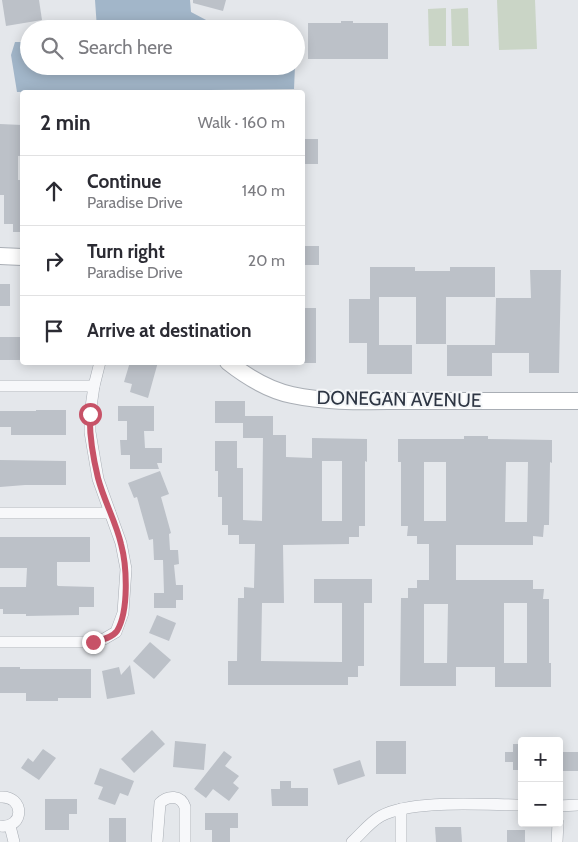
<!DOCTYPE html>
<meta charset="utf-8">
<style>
body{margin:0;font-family:Cabin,sans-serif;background:#f7f7f7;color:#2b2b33}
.controls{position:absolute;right:15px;bottom:15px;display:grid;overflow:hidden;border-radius:5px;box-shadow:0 2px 12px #0003}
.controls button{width:45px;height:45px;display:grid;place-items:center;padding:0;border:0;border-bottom:1px solid #e1e1e2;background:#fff;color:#2b2b33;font:25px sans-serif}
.stop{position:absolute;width:15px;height:15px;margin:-11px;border:4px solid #c75267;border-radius:50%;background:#fff}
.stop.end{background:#c75267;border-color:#fff;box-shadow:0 1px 5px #0008}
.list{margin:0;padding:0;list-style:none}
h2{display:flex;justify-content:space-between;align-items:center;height:65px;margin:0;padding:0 20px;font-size:21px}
h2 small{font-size:16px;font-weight:400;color:#7c7c81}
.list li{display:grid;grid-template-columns:32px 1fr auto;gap:15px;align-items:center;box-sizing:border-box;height:70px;padding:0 20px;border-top:1px solid #e1e1e2}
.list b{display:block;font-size:19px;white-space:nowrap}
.list p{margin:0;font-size:16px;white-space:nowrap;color:#7c7c81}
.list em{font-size:16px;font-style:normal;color:#7c7c81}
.icon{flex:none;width:28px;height:28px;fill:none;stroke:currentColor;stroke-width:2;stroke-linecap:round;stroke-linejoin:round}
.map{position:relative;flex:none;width:578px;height:842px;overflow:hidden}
.search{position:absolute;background:#fff;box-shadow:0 2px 12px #0003;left:20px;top:20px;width:285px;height:55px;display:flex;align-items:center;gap:12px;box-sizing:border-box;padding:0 18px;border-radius:28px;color:#7c7c81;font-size:19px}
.panel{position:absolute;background:#fff;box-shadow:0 2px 12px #0003;left:20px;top:90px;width:285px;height:275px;border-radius:5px}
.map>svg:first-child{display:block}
.green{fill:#cad5c6}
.water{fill:#a2b6c9}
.building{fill:#bcc1c8;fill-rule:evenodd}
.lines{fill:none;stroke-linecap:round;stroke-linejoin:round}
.street-casing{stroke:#a9aeb5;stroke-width:12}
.secondary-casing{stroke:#a9aeb5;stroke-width:18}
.street{stroke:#f7f8fa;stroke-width:11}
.secondary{stroke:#fff;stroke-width:16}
.route{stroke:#c75267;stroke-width:6}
.labels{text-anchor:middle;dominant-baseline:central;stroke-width:4;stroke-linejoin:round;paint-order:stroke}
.street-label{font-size:19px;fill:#2d3543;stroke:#f4f6f8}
</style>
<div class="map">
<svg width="578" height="842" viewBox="0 0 578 842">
<rect width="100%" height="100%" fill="#e4e7eb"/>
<g class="green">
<polygon points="497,0 535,0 537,49 499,50"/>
<polygon points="446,8 446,46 429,46 428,9"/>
<polygon points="468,8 469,46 452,46 451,9"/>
</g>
<g class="water">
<polygon points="95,0 190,0 191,12 208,21 275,23 289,25 290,29 97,29"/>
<polygon points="15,42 29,42 29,66 295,66 294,89 17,92 11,55"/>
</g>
<g class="building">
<polygon points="2,0 39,0 42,20 6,26"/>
<polygon points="193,0 226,0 223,11 193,3"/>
<polygon points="341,21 353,21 353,23 388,23 388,59 308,59 308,23 341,23"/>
<polygon points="0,124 22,125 21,156 18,156 18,180 22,180 22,232 13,232 13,224 4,224 4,195 0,195"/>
<rect x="302" y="139" width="16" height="25"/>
<rect x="302" y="246" width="17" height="19"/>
<polygon points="370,267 415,267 415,271 450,271 450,267 495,267 495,297 446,297 446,344 416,344 416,297 379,297 379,345 412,345 412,374 367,374 367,343 349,343 349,299 370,299"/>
<polygon points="530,270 561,270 559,373 529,373 529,353 492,353 492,376 447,376 447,345 495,345 496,298 531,298"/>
<rect x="0" y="284" width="10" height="22"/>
<rect x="302" y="308" width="14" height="55"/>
<rect x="0" y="337" width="22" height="23"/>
<polygon points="130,362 158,362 148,398 130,392 132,384 124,382"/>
<path d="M215 401H245V416H273V435H286V457L312 458V438L367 439V462L365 461V526H359V537H349V544L283 545 284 603H262L261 661 342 662V603H314V579H372V603H364V666H358V677H348V685H228V661H237L238 598H244V587L254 588 255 544H239V535H228V525H222V497H218V471H215V441H237V468H243V520L262 521 263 438H243V423H215ZM322 461H342V521H322Z"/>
<polygon points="118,406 154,406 154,431 144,431 145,448 162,448 162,463 157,463 159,469 130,469 130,455 121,455 120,440 127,440 127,421 118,421"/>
<polygon points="36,410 66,410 66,435 11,435 11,427 0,427 0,411 36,411"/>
<path d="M464 436H488V439L552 440V463L550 462 549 525H544L543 537 533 536V545H456V580H533V589H544L543 599H549V663H551V687H495V667H456V686H400L401 598H408V588H417V580H429V544H417V536H407L408 526H401V462H398V439H464ZM424 462H446V521H424ZM506 462H528L527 522H505ZM504 603H527V663H504ZM424 604H448L447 663H424Z"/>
<polygon points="0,460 66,461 66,485 25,485 0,487"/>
<polygon points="160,471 169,494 161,497 171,533 169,534 170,550 178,550 179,564 174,565 176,585 183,585 183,600 176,600 176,608 154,608 154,593 164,593 163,560 154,560 153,539 149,540 137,497 134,498 128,483"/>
<polygon points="0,537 90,537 90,562 57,562 57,585 58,586 94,587 94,607 79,607 79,615 26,616 26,614 3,614 3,609 0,609 0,587 26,587 27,568 0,568"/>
<polygon points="157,615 176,623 169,641 149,633"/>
<polygon points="150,642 171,660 154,679 133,661"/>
<polygon points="130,665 135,694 107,699 102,671 119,667 121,675"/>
<polygon points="0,667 20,667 20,669 91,669 91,698 58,698 58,701 26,701 26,693 0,693"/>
<polygon points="152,730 165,744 134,773 121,759"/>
<polygon points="175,741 206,744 204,770 173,767"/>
<rect x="376" y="741" width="30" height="33"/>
<polygon points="513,744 522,744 522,770 513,770 513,762 505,762 505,752 513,752"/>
<polygon points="43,749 56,758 39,780 21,768 28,758 33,762"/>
<polygon points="224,751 232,757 225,766 239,776 233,783 239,788 229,801 213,789 206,798 194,789"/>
<rect x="559" y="752" width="19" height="19"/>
<polygon points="360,760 365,776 338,785 333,769"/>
<polygon points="100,768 134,781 128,796 120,793 115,805 98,799 103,787 94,784"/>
<polygon points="280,781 291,781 291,788 308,788 308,806 272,806 271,789 280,789"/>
<polygon points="45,799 77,799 77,814 69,814 69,830 45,830"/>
<polygon points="205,813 238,813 238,828 230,828 230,842 212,842 212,830 205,830"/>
<rect x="109" y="818" width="17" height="24"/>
<polygon points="435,827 461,827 462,842 436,842"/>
<rect x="507" y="830" width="18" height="12"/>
</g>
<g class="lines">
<g class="street-casing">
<g id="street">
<polyline points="0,386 94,386"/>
<polyline points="0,513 110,513"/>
<polyline points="0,642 93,642 104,639 116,632 123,613 126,569 121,543 98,479 90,432 90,414 94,386 100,362"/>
<path d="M0 797C25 795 25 829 0 826"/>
<polyline points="559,806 578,805"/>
<polyline points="10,826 14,842"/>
<path d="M157 842 160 803C168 795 181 795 185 807V842"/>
<path d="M352 842C361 834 370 822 381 816 413 799 484 805 522 805"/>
<polyline points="401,842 401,809"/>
<polyline points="557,842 558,823"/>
</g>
</g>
<g class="secondary-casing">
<g id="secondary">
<polyline points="0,256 22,257"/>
<path d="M228 362C247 377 268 390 292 395 329 403 369 401 406 401 463 401 521 401 578 401"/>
</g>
</g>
<use href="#street" class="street"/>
<use href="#secondary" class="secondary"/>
</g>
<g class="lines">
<path class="route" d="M90 414C89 436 93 457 98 478 104 501 116 522 121 544 127 566 129 611 117 631 112 638 101 640 93 642"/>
</g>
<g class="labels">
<g class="street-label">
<text transform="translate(399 399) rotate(1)">DONEGAN AVENUE</text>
</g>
</g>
</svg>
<div class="controls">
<button>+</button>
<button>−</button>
</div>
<div class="stop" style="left:90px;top:414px"></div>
<div class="stop end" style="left:93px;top:642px"></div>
<div class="search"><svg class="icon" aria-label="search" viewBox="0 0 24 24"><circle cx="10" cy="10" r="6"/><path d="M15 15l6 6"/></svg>Search here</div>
<section class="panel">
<h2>2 min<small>Walk · 160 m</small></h2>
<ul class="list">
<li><svg class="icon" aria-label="ahead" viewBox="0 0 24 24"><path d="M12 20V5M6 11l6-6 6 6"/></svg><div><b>Continue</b><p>Paradise Drive</p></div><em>140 m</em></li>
<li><svg class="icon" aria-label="right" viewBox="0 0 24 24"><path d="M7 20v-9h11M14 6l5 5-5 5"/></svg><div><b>Turn right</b><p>Paradise Drive</p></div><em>20 m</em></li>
<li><svg class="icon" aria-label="arrive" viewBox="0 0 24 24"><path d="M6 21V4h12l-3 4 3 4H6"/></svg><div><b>Arrive at destination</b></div></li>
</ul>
</section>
</div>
